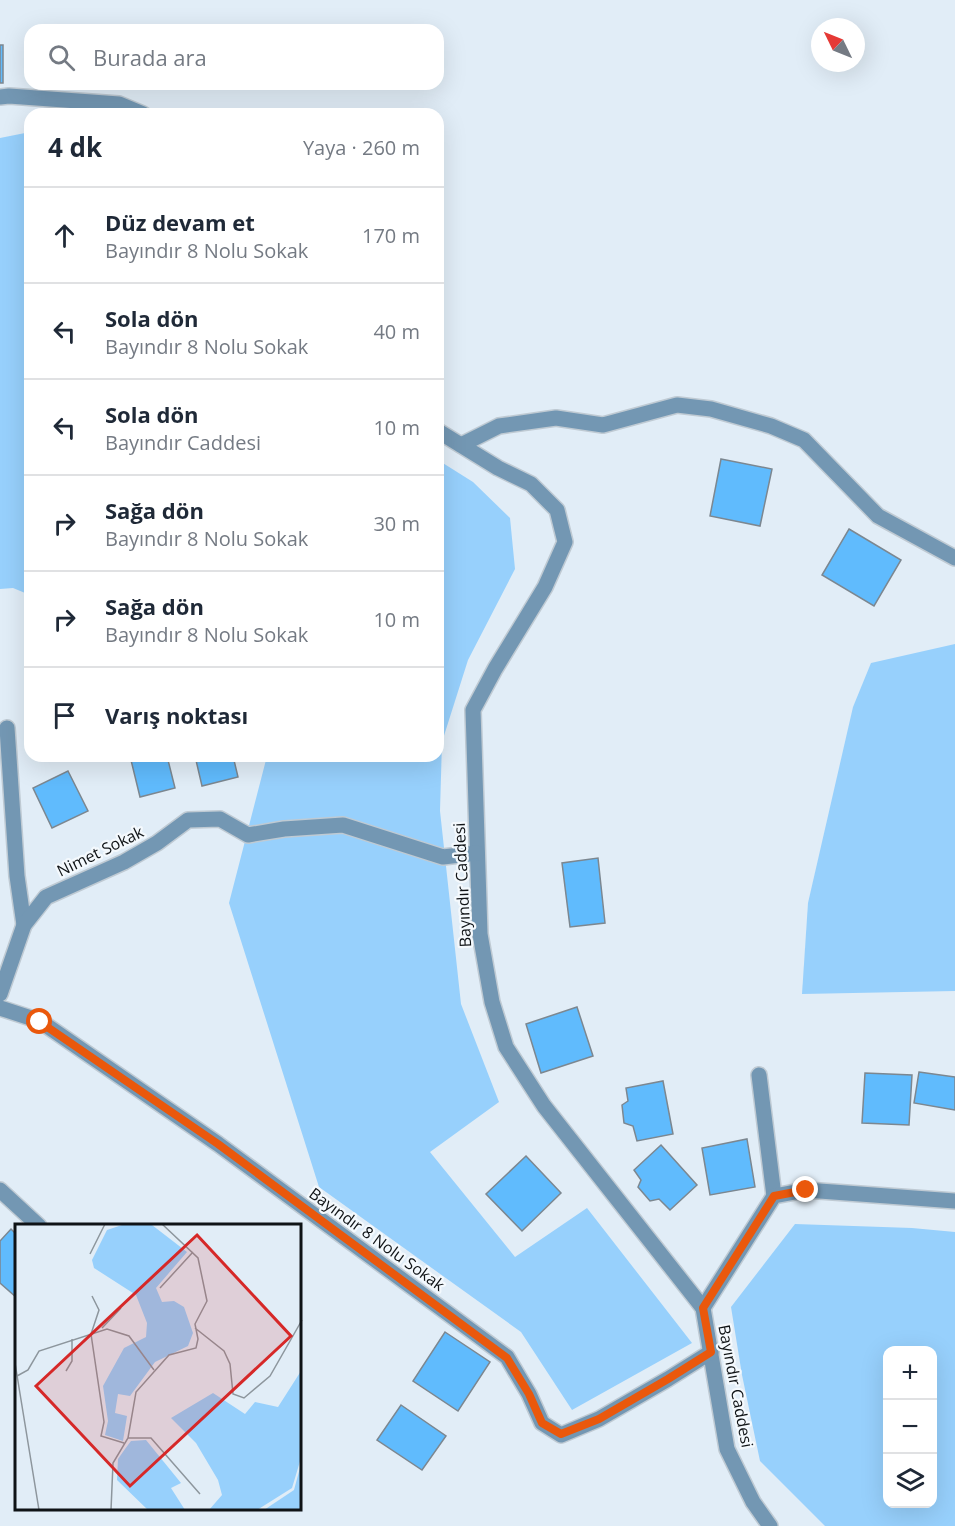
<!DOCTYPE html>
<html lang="tr">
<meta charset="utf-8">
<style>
body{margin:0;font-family:"Open Sans",sans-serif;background:#f6f6f7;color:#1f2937}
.controls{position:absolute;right:18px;bottom:18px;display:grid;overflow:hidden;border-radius:12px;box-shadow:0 6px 24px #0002}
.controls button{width:54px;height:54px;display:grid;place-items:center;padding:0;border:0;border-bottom:2px solid #e0e1e3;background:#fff;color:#1f2937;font:30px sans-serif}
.compass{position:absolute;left:811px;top:18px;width:54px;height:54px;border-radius:50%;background:#fff;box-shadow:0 6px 24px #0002;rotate:313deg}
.stop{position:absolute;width:18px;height:18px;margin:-14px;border:4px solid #ea580c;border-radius:50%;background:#fff}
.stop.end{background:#ea580c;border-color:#fff;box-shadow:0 2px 6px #0008}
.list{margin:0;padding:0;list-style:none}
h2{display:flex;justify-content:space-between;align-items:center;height:78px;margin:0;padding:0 24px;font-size:26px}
h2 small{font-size:20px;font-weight:400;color:#747a83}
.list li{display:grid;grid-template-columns:39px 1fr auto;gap:18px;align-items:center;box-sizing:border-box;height:96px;padding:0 24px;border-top:2px solid #e0e1e3}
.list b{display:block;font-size:22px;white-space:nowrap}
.list p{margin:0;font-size:20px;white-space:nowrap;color:#747a83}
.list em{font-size:20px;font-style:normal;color:#747a83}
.icon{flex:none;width:33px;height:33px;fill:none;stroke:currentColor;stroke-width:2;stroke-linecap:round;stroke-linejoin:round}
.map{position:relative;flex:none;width:955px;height:1526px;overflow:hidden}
.search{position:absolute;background:#fff;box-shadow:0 6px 24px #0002;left:24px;top:24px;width:420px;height:66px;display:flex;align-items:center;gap:15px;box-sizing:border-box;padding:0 21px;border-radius:18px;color:#747a83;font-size:22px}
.panel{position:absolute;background:#fff;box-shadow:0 6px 24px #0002;left:24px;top:108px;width:420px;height:654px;border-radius:18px}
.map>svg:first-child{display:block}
.green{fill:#97d0fc;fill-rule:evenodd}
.building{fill:#60bbfd;stroke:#7c8790;stroke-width:1.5}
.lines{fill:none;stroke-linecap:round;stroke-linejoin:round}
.minor-casing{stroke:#bfcad3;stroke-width:18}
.minor{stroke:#7397b3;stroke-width:15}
.route{stroke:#ea580c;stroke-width:8}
.labels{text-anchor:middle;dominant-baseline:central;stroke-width:4.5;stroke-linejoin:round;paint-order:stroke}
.street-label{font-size:16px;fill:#0f1316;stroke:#f4f9fd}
.inset-road{fill:none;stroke:#8d969d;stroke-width:1.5}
.view{fill:#d62828;fill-opacity:0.15;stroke:#d62828;stroke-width:3}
.inset-edge{fill:none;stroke:#0f1316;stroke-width:3}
</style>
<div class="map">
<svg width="955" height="1526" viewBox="0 0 955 1526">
<rect width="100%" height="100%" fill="#e1edf7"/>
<g class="green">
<polygon points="30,132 30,595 13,588 0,589 0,138"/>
<polygon points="438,460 473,482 510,518 515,569 468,660 442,742 440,811 461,1004 499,1102 430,1152 515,1257 587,1208 692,1343 572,1410 521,1332 319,1187 229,903 267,756 438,756"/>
<polygon points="955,644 955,991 802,994 808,903 853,707 871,663"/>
<path d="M795 1224 912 1228 955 1232V1526H825L760 1461 742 1375 731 1307ZM888 1350H932V1504H888Z"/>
</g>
<g class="building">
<rect x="0" y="45" width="3" height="38"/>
<polygon points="721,459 772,469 760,526 710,516"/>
<polygon points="849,529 901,560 874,606 822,575"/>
<polygon points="130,756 167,756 175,788 140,797"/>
<polygon points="195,756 233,756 238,777 202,786"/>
<polygon points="68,771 88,811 52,828 33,788"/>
<polygon points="598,858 605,923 570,927 562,863"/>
<polygon points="577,1007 593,1056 541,1073 526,1024"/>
<polygon points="919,1072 955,1077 955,1110 914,1103"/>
<polygon points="865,1073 912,1075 909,1125 862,1123"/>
<polygon points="663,1081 673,1134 637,1141 633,1126 624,1123 622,1105 628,1101 626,1088"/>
<polygon points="747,1139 755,1187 710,1195 702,1148"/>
<polygon points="661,1145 697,1185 670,1210 659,1199 650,1201 638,1187 641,1180 634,1170"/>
<polygon points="526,1156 561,1193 522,1231 486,1194"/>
<polygon points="11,1229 16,1234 16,1297 0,1283 0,1241"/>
<polygon points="445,1332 490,1362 458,1411 413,1381"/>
<polygon points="401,1405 446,1436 422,1470 377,1440"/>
</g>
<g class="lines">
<g class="minor-casing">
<g id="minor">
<polyline points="0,97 9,96 119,104 143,114"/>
<polyline points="438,431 498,468 531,484 557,510 565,542 545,587 495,669 473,710 480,934 492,1002 506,1047 544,1106 703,1308 727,1449 753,1502 770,1526"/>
<polyline points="461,445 499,426 556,418 603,425 677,405 711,409 771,426 804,440 878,516 955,558"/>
<polyline points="7,728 17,876 24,925"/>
<polyline points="0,994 24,925 46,897 124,862 157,843 188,820 220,819 248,835 284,829 343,825 443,857 477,853"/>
<polyline points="0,1008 40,1021 218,1144 507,1357 529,1394 542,1423 561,1435 599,1419 668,1379 711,1352"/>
<polyline points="759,1075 774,1196"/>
<polyline points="0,1190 39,1226"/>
<polyline points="703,1308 774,1196 806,1190 955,1201"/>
</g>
</g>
<use href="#minor" class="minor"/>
</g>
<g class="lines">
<polyline class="route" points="40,1022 218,1144 507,1358 529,1394 542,1423 561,1434 599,1419 668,1379 711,1352 703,1308 774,1196 806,1190"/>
</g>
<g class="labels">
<g class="street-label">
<text transform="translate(100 851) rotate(-26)">Nimet Sokak</text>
<text transform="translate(462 885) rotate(-93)">Bayındır Caddesi</text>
<text transform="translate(377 1239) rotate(36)">Bayındır 8 Nolu Sokak</text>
<text transform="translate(736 1386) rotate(79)">Bayındır Caddesi</text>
</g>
</g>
<g transform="translate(15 1224)">
<rect width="286" height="286" fill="#e1edf7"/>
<path d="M110 0 137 1 172 28 141 64 147 78 159 77 169 83 178 109 173 122 140 138 115 172 103 170 100 189 112 192 108 217 90 211 93 197 88 162 109 124 131 113 132 99 121 71 79 44 77 36 92 6ZM286 147V234L277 264 242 286H194L207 271 203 256 181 219 156 194 198 169 230 190 240 178 263 183ZM131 216 166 259 156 264 170 286H133L102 256 103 235 110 225 116 217ZM286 240V286H249L279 266Z" fill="#97d0fc"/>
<path class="inset-road" d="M75 30 90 0M145 64 178 28M77 72 84 86 76 110 89 198 86 212 109 219M87 104 106 84M180 104 209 127 215 140 218 170 229 174 255 152 287 96M0 139 24 286M51 147 57 137V115M2 152 13 146 24 127 92 105 114 112 139 146M113 214H136L185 270M96 286 98 239 113 214 121 168 154 131 181 124 183 115 180 100 192 77 183 34 147 0"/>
<path class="view" d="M182 11 276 112 115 262 21 162Z"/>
<rect width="286" height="286" class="inset-edge"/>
</g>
</svg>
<div class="controls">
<button>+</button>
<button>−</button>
<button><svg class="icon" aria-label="layers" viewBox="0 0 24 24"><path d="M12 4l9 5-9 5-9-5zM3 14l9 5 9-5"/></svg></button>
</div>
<svg class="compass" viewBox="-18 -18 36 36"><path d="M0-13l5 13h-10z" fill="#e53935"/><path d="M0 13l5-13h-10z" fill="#747a83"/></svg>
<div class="stop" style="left:40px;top:1022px"></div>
<div class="stop end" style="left:806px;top:1190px"></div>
<div class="search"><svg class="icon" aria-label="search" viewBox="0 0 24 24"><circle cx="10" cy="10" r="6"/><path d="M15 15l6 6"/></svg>Burada ara</div>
<section class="panel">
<h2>4 dk<small>Yaya · 260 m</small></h2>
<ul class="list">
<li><svg class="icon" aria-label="ahead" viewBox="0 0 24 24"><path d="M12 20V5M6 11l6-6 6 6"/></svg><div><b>Düz devam et</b><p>Bayındır 8 Nolu Sokak</p></div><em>170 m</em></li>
<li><svg class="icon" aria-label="left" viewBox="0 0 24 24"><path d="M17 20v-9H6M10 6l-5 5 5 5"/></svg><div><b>Sola dön</b><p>Bayındır 8 Nolu Sokak</p></div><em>40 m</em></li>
<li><svg class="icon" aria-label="left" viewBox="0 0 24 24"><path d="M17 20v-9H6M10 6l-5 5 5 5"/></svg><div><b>Sola dön</b><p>Bayındır Caddesi</p></div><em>10 m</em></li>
<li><svg class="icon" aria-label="right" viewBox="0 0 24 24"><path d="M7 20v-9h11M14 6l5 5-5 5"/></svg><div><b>Sağa dön</b><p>Bayındır 8 Nolu Sokak</p></div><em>30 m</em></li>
<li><svg class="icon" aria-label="right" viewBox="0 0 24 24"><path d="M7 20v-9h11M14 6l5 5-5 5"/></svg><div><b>Sağa dön</b><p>Bayındır 8 Nolu Sokak</p></div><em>10 m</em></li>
<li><svg class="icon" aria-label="arrive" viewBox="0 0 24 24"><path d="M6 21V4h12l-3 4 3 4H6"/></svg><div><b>Varış noktası</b></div></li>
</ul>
</section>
</div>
